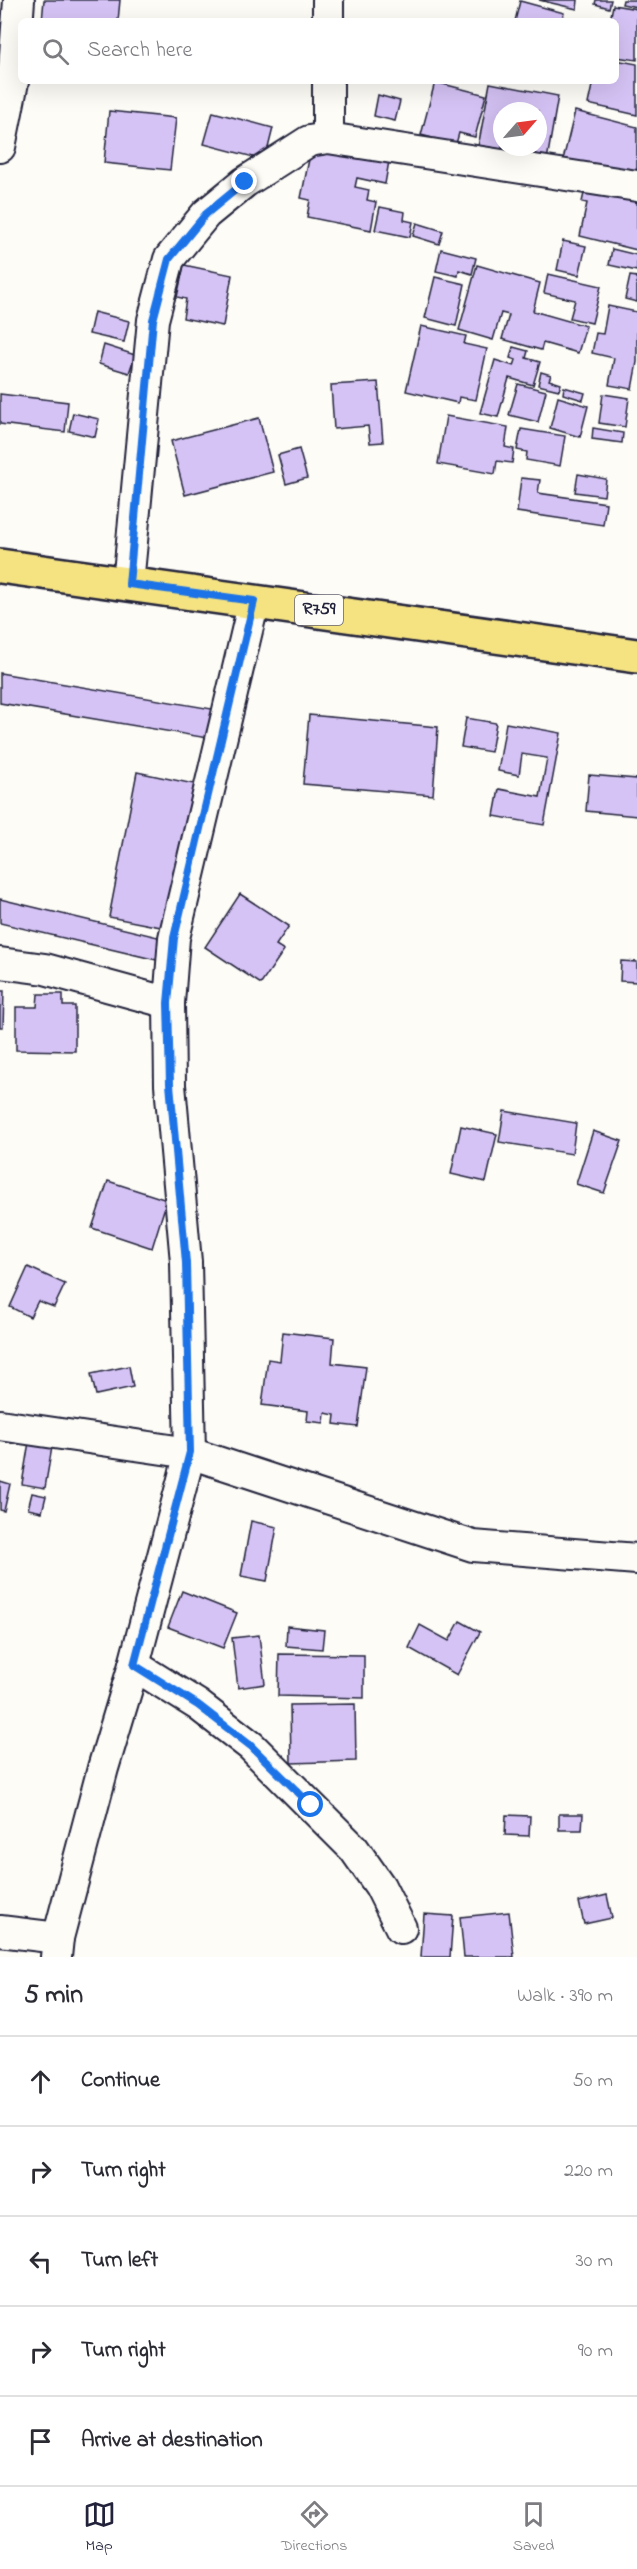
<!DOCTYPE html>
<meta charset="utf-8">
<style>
body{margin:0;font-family:"Indie Flower",sans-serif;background:#f2f2f3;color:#2b2b33}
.compass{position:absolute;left:493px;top:102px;width:54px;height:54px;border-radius:50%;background:#fff;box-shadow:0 6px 24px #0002;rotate:62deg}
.stop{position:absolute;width:18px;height:18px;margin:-14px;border:4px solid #1a73e8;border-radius:50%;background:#fff}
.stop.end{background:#1a73e8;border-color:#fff;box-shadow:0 2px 6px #0008}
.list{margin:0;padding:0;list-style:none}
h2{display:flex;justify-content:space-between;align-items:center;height:78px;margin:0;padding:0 24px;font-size:26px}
h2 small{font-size:20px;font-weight:400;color:#7c7c81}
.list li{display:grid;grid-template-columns:39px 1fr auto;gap:18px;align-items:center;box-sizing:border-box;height:90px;padding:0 24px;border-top:2px solid #e1e1e2}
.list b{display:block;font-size:22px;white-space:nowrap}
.list em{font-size:20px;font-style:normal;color:#7c7c81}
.icon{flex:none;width:33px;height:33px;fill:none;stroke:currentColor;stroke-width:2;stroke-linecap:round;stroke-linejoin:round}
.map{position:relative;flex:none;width:637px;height:1957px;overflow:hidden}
.search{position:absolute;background:#fff;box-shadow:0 6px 24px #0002;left:18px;right:18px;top:18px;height:66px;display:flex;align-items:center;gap:15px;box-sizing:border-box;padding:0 21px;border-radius:9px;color:#7c7c81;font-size:22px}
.sheet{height:528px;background:#fff}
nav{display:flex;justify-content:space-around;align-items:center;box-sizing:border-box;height:84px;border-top:2px solid #e1e1e2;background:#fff;font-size:16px;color:#7c7c81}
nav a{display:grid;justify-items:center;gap:3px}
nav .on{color:#22223b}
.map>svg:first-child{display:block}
.building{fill:#d5c3f5;stroke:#22223b;stroke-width:1.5;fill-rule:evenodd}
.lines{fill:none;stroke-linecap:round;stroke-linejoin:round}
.minor-casing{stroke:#22223b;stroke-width:34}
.primary-casing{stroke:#22223b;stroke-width:38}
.minor{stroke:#fdfcf7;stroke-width:30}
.primary{stroke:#f5e382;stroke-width:33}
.route{stroke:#1a73e8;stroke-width:8}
.labels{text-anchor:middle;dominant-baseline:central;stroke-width:4.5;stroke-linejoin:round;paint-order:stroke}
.shield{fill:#fdfcf7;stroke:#646373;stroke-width:1.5}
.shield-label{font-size:18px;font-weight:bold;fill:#22223b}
</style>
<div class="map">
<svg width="637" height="1957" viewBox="0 0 637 1957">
<rect width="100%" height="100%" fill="#fdfcf7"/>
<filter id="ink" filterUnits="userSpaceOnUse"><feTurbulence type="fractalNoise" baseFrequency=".0167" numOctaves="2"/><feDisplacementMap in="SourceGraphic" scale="12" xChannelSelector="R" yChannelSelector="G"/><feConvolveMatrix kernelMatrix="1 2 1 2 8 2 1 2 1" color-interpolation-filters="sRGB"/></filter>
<g filter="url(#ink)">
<g class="building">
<polygon points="44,0 120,0 118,21 42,21"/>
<polygon points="539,0 578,0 577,9"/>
<polygon points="596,0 611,0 609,8 595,4"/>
<polygon points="623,0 637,0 637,7 622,4"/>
<polygon points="520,1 564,13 562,21 515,21"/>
<polygon points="613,5 637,9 637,60 616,57 616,21 610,21"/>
<polygon points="616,60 637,64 637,115 588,104 593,81 616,81"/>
<polygon points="435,82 486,95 475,137 459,133 456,144 421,135"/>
<path d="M490 83 558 96 547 160 478 147ZM502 111H538V147H502Z"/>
<polygon points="378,95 400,101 395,121 374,116"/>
<polygon points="109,111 176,118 170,170 104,163"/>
<polygon points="575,111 637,127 637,183 562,164"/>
<polygon points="213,112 273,128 265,160 204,144"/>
<polygon points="312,145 389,161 385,184 357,178 355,187 369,190 367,200 376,202 371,230 307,217 310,200 301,198"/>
<polygon points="587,181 637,193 637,250 580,236 587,203 582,202"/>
<polygon points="380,207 405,212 404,220 413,222 410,237 375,230"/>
<polygon points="417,223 443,231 439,244 413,236"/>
<polygon points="563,241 586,246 579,275 557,270"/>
<polygon points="441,249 476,258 472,274 459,270 458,276 436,271"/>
<polygon points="612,249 637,255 637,271 609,265"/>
<polygon points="184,265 232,275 223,326 183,318 186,299 177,297"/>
<polygon points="477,265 540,283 533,311 586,326 578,353 543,343 541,350 502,339 509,315 501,313 493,340 459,330"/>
<polygon points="548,274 601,286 592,323 570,318 575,300 544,293"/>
<polygon points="630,276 637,277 637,302 625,299"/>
<polygon points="435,277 465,284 456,326 425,318"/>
<polygon points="608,306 637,312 637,362 632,389 609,385 614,358 592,353 596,333 603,334"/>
<polygon points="94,312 129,321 124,342 89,334"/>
<polygon points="421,326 466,336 464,344 487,349 476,400 459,397 458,403 406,391"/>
<polygon points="104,345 135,355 129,373 99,364"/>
<polygon points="513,347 528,351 526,358 540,362 533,385 509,378 498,417 480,413 495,360 514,366 516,360 510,358"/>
<polygon points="541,372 551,375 549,380 561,384 559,390 538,385"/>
<polygon points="378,382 383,442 370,443 368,426 334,429 331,385"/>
<polygon points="518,384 546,391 538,422 509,415"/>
<polygon points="564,387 585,393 583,400 563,394"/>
<polygon points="0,394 68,402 65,432 0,424"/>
<polygon points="603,394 629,398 625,427 599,423"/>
<polygon points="558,397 588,406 580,437 550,428"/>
<polygon points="73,413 99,419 95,437 69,431"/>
<polygon points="446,416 508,427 505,447 514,449 512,463 497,461 495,474 438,464"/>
<polygon points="259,418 273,472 185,495 171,441"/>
<polygon points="593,428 623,433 622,443 592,439"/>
<polygon points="521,429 565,436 560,466 526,460 527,452 517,450"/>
<polygon points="299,449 307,478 286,484 278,455"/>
<polygon points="578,474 606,479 604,496 575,492"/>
<polygon points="521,478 540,480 538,493 606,503 603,525 517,512"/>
<polygon points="0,673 218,710 213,739 0,703"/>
<polygon points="309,715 438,727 433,795 303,784"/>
<polygon points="466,718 496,723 491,752 461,747"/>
<polygon points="506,723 561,733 544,825 494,816 499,789 540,797 547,758 522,754 519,775 498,771"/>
<polygon points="137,772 194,784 166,928 109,917"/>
<polygon points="589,775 637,779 637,816 586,811"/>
<polygon points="240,894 289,926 276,945 284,950 261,984 205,947"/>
<polygon points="0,899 166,939 161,961 0,923"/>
<polygon points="621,961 637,962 637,982 620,981"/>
<polygon points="0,991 4,991 3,1027 0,1027"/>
<polygon points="38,994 63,994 63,1006 75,1006 75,1051 16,1050 16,1007 37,1007"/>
<polygon points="504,1111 576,1123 572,1154 499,1142"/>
<polygon points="461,1126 497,1134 486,1182 451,1174"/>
<polygon points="593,1131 622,1141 604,1193 576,1184"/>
<polygon points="108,1181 167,1200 152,1248 92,1228"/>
<polygon points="28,1267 65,1284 54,1307 38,1301 30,1317 10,1307"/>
<polygon points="283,1332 334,1338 332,1363 366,1367 358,1427 334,1424 335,1415 325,1413 324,1423 307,1421 308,1411 262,1405 268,1359 280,1361"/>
<polygon points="129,1366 133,1387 96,1395 91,1374"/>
<polygon points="29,1442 52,1447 45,1488 22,1484"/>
<polygon points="0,1481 10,1484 4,1511 0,1510"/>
<polygon points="32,1493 46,1496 42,1512 28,1509"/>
<polygon points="251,1521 277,1527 267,1581 241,1576"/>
<polygon points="182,1591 237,1613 223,1648 168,1627"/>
<polygon points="460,1621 480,1632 457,1675 409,1648 420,1625 449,1641"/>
<polygon points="287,1626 324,1630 322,1649 286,1646"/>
<polygon points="259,1635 265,1684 238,1688 232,1638"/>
<polygon points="279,1654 364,1655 364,1698 278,1696"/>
<polygon points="355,1704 356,1761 291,1763 290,1705"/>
<polygon points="559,1814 583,1814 582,1830 559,1830"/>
<polygon points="506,1815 530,1816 529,1836 505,1835"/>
<polygon points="607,1895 612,1918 584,1924 579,1902"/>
<polygon points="509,1912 514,1957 464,1957 460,1917"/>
<polygon points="424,1914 453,1916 450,1957 421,1957"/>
</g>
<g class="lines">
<g class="minor-casing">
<g id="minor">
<polyline points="328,21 328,0"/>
<polyline points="328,138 328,81"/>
<polyline points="0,147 13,82 19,0"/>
<polyline points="128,584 153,320 169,259 206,214 245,182 309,141 328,138 637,186"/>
<polyline points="0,963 45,969 169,1003"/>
<polyline points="0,1425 190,1453 473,1546 637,1559"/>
<polyline points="134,1665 198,1705 251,1746 354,1849 380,1886 401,1928"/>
<polyline points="0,1931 58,1938"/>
<polyline points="56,1957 58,1938 103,1768 134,1665 190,1453 186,1262 170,1085 169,1003 174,938 254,601"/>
</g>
</g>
<g class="primary-casing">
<polyline id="primary" points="0,566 637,656"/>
</g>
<use href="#minor" class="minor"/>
<use href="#primary" class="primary"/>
</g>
</g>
<g class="lines" filter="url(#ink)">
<polyline class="route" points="245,182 206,214 169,259 153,320 129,584 254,601 174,938 168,1003 170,1084 186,1263 190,1452 134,1665 198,1705 251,1746 311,1805"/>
</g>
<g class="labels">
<rect class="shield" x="295" y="595" width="48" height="30" rx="4.5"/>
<g class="shield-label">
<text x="319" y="610">R759</text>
</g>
</g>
</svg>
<svg class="compass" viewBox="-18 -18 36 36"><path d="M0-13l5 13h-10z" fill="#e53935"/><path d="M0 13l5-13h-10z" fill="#7c7c81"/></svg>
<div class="stop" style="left:311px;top:1805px"></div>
<div class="stop end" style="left:245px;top:182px"></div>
<div class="search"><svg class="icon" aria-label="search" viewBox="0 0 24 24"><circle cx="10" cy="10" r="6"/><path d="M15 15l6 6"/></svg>Search here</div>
</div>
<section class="sheet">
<h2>5 min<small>Walk · 390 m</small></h2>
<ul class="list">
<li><svg class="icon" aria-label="ahead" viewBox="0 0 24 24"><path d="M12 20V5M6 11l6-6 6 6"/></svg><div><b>Continue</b></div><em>50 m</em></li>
<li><svg class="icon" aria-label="right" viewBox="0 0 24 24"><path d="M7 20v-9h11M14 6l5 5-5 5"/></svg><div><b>Turn right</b></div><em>220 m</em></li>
<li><svg class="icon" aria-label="left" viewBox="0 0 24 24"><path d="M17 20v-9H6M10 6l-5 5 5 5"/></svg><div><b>Turn left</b></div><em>30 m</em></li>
<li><svg class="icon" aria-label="right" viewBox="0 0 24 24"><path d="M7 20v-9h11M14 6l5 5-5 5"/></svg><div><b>Turn right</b></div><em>90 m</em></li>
<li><svg class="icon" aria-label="arrive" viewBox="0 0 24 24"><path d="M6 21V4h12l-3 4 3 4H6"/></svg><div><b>Arrive at destination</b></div></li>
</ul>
</section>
<nav>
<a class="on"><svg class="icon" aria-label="map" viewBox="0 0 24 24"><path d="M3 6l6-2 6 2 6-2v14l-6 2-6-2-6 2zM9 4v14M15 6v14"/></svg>Map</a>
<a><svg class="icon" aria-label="directions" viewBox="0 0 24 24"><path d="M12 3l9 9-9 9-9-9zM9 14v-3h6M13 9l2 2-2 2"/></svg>Directions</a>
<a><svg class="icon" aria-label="saved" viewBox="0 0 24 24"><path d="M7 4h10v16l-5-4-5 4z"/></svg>Saved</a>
</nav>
